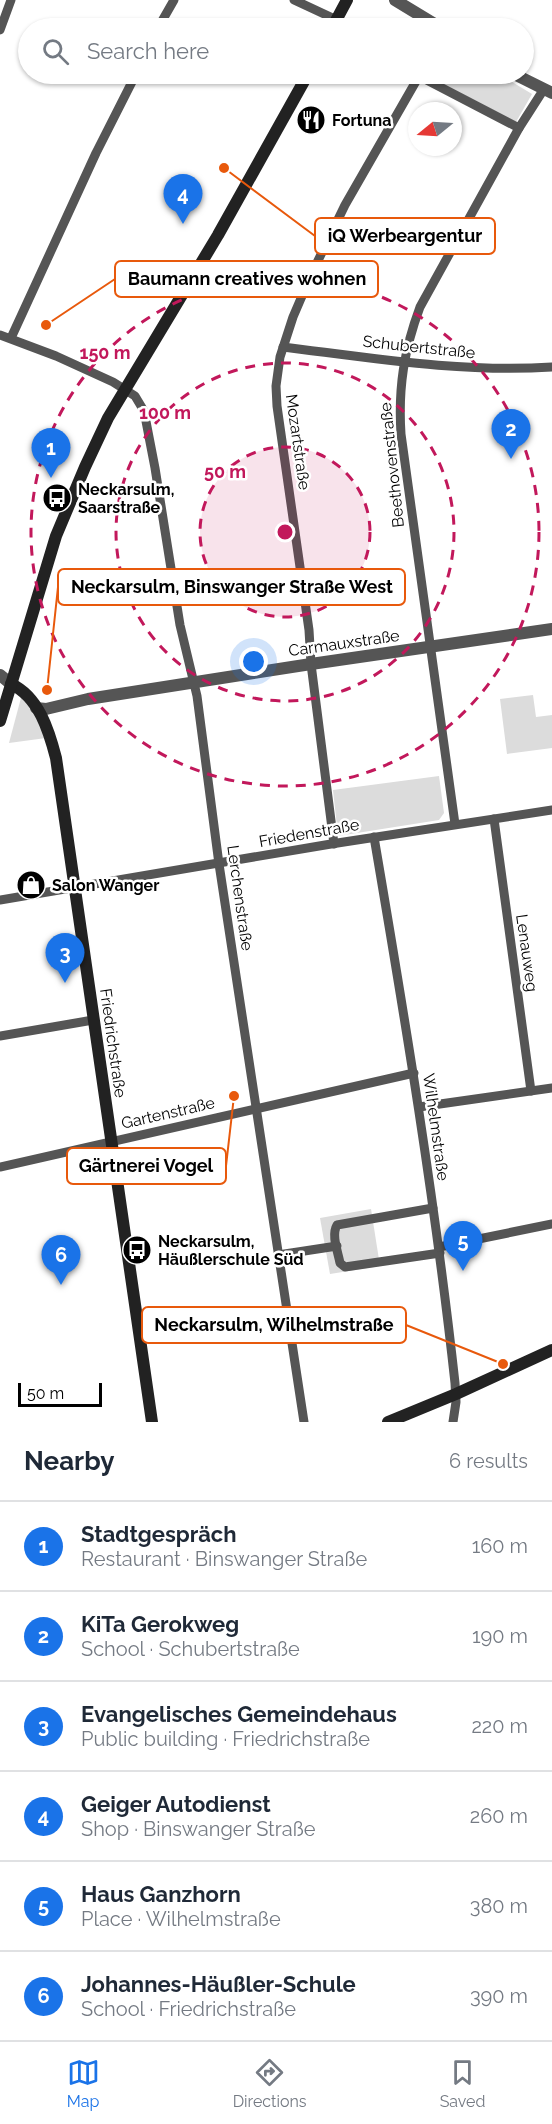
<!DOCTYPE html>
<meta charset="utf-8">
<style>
body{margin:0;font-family:Raleway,sans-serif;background:#f6f6f7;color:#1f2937}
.compass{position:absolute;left:408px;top:102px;width:54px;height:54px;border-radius:50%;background:#fff;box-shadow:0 2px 4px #0004;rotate:252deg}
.scale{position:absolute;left:18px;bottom:15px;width:84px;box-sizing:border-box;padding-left:6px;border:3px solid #000;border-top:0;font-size:16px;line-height:21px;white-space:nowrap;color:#000;-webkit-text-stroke:4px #fff;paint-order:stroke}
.you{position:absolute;left:254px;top:662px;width:21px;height:21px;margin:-15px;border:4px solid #fff;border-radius:50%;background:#1a73e8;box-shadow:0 0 0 9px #1a73e833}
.badge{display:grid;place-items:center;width:39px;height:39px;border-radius:50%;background:#1a73e8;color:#fff;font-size:20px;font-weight:700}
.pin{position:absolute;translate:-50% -50px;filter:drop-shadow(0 2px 3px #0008)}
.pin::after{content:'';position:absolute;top:32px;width:21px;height:18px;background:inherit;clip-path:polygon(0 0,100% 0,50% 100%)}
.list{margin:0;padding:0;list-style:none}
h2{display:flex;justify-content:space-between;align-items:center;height:78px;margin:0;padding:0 24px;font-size:26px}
h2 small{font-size:20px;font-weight:400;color:#747a83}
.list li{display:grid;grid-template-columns:39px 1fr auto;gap:18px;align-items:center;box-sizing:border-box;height:90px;padding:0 24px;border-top:2px solid #e0e1e3}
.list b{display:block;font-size:22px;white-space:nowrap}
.list p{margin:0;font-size:20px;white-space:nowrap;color:#747a83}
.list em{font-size:20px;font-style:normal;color:#747a83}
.icon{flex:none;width:33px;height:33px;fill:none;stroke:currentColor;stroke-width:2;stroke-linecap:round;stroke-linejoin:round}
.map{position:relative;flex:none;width:552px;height:1422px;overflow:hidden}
.search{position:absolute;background:#fff;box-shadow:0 2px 4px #0004;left:18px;right:18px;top:18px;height:66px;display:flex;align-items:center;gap:15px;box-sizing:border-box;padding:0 21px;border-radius:33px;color:#747a83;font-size:22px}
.sheet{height:618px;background:#fff}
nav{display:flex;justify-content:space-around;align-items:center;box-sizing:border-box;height:84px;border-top:2px solid #e0e1e3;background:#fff;font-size:16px;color:#747a83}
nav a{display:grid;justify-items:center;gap:3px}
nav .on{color:#1a73e8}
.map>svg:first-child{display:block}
.green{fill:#dcdcdc}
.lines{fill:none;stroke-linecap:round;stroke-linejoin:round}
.minor{stroke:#555;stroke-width:9}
.tertiary{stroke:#555;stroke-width:12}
.secondary{stroke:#222;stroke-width:12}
.ring{fill:none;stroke:#c2185b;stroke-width:3;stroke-dasharray:10 8}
.labels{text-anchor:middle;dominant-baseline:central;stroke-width:5;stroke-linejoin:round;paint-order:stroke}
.poi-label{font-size:16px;font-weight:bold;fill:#000;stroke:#fff;text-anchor:start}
.street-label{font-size:16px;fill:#000;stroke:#fff}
.centre{fill:#c2185b;stroke:#fff;stroke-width:3}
.ring-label{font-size:18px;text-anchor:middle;font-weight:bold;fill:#c2185b;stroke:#fff;stroke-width:5;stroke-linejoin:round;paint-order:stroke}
.leader{fill:none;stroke:#e8590c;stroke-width:2}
.callout-dot{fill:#e8590c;stroke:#fff;stroke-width:2}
.callout{fill:#fff;stroke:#e8590c;stroke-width:2}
.callout-label{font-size:18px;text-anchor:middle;font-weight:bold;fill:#000}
</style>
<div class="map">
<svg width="552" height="1422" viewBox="0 0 552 1422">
<rect width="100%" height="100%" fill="#fff"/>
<g class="green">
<polygon points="429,74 499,74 532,94 516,122 428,76"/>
<polygon points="22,694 32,708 46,738 9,743"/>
<polygon points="533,695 536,717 552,715 552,748 507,754 500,699"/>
<polygon points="439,776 444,813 439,820 338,836 333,790"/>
<polygon points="371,1209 380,1266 330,1274 320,1218"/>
</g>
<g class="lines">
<g class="minor">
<polyline points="294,0 337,20"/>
<polyline points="158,28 174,0"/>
<polyline points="0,30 11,0"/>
<polyline points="420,74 419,76 519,128 544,89"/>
<polyline points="0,335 56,356 113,382 135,396 144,411 155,468 180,625 197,696 219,864 304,1422"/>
<polyline points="11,338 96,153 136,74"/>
<path d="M283 347C372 358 462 373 552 367"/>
<polyline points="494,819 531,1091"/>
<path d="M455 824 401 434C398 388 404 350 420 307L519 128"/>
<path d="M374 837C405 1019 435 1200 455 1383L456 1402 453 1422"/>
<polyline points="334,844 311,664 309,630 277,406 276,386 280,357 293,317 311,275 345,205 419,76"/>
<polyline points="0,900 331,844 552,810"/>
<polyline points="0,1036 93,1020"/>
<polyline points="419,1107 552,1088"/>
<polyline points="0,1167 414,1073"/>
<path d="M433 1208 337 1225C331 1235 338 1252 340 1263L345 1267 440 1253"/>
<polyline points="439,1247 552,1224"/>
<polyline points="278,1255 337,1246"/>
</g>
<g class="tertiary">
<polyline points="395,0 441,28"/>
<polyline points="514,74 552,93"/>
<polyline points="0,675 11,684"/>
<polyline points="36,708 46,709 88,699 311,664 552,629"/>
</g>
<g class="secondary">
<polyline points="332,28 347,0"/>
<path d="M11 684C39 697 49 731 56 758L152 1422"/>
<polyline points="0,721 56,536 85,467 108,418 218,235 308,74"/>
<polyline points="388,1422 456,1394 552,1350"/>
</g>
</g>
<circle cx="285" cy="532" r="85" fill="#c2185b" fill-opacity=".12"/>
<g class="ring">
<circle cx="285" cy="532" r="85"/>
<circle cx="285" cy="532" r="169"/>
<circle cx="285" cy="532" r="254"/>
</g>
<defs>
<g id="restaurant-disc" transform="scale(1.5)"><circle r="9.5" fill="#000" stroke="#fff"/><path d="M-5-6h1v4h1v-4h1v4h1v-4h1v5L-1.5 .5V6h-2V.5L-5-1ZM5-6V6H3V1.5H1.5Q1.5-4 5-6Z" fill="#fff"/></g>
<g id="bus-disc" transform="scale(1.5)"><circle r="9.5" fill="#000" stroke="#fff"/><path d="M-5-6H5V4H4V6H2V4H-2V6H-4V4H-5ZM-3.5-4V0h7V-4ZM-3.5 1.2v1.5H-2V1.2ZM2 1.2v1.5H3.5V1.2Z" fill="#fff"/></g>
<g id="shop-disc" transform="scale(1.5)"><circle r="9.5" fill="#000" stroke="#fff"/><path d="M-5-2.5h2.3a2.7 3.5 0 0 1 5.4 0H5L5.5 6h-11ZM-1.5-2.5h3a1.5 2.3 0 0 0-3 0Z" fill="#fff"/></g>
</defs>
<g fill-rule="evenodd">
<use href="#restaurant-disc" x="311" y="120"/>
<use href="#bus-disc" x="57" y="498"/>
<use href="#shop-disc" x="31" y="885"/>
<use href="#bus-disc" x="137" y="1250"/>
</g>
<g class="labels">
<g class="poi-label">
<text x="332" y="120">Fortuna</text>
<text x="78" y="489">Neckarsulm,<tspan x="78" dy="18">Saarstraße</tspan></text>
<text x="52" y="885">Salon Wanger</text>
<text x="158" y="1241">Neckarsulm,<tspan x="158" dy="18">Häußlerschule Süd</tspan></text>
</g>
<g class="street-label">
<text transform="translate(419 347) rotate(6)">Schubertstraße</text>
<text transform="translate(298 442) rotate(82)">Mozartstraße</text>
<text transform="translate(392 465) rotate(-96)">Beethovenstraße</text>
<text transform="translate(344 643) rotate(-8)">Carmauxstraße</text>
<text transform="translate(309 833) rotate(-10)">Friedenstraße</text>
<text transform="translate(240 898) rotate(82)">Lerchenstraße</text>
<text transform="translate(527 953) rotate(82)">Lenauweg</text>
<text transform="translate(113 1043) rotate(82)">Friedrichstraße</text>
<text transform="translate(168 1113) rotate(-13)">Gartenstraße</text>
<text transform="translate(436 1127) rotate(82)">Wilhelmstraße</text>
</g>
</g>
<circle cx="285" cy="532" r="9" class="centre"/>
<g class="ring-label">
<text x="105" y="359">150 m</text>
<text x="165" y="419">100 m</text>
<text x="225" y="478">50 m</text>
</g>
<path class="leader" d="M224 168L315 236M46 325L115 279M47 690L58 587M234 1096L226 1166M503 1364L406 1325"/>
<g class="callout-dot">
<circle cx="224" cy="168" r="6"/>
<circle cx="46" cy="325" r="6"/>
<circle cx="47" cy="690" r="6"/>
<circle cx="234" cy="1096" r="6"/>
<circle cx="503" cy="1364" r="6"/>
</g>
<g class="callout">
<rect x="315" y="218" width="180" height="36" rx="6"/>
<rect x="115" y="261" width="263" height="36" rx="6"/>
<rect x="58" y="569" width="347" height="36" rx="6"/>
<rect x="67" y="1148" width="159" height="36" rx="6"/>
<rect x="142" y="1307" width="264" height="36" rx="6"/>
</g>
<g class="callout-label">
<text x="405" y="242">iQ Werbeargentur</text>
<text x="247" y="285">Baumann creatives wohnen</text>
<text x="232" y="593">Neckarsulm, Binswanger Straße West</text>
<text x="146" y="1172">Gärtnerei Vogel</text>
<text x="274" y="1331">Neckarsulm, Wilhelmstraße</text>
</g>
</svg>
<svg class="compass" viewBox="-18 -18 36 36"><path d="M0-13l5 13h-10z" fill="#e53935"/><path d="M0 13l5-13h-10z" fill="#747a83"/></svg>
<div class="scale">50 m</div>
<div class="you"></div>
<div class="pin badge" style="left:51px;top:478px">1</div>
<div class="pin badge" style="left:511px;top:459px">2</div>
<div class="pin badge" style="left:65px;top:983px">3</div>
<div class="pin badge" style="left:183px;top:224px">4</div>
<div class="pin badge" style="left:463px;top:1271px">5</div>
<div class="pin badge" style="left:61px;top:1285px">6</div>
<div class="search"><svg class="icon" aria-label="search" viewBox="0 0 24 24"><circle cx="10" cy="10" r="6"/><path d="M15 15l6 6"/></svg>Search here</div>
</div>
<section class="sheet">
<h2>Nearby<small>6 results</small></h2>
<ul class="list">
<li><span class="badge">1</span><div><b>Stadtgespräch</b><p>Restaurant · Binswanger Straße</p></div><em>160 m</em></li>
<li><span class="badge">2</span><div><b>KiTa Gerokweg</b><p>School · Schubertstraße</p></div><em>190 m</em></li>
<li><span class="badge">3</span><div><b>Evangelisches Gemeindehaus</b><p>Public building · Friedrichstraße</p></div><em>220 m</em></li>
<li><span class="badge">4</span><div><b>Geiger Autodienst</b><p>Shop · Binswanger Straße</p></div><em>260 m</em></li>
<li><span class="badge">5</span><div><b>Haus Ganzhorn</b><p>Place · Wilhelmstraße</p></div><em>380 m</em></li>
<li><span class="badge">6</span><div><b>Johannes-Häußler-Schule</b><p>School · Friedrichstraße</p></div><em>390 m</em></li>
</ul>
</section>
<nav>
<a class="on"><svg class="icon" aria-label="map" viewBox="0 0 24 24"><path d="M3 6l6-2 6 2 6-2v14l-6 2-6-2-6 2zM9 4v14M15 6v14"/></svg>Map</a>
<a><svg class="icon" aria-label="directions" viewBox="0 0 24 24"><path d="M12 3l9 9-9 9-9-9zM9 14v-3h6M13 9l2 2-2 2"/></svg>Directions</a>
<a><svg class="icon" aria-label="saved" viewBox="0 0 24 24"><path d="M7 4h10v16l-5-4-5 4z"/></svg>Saved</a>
</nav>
